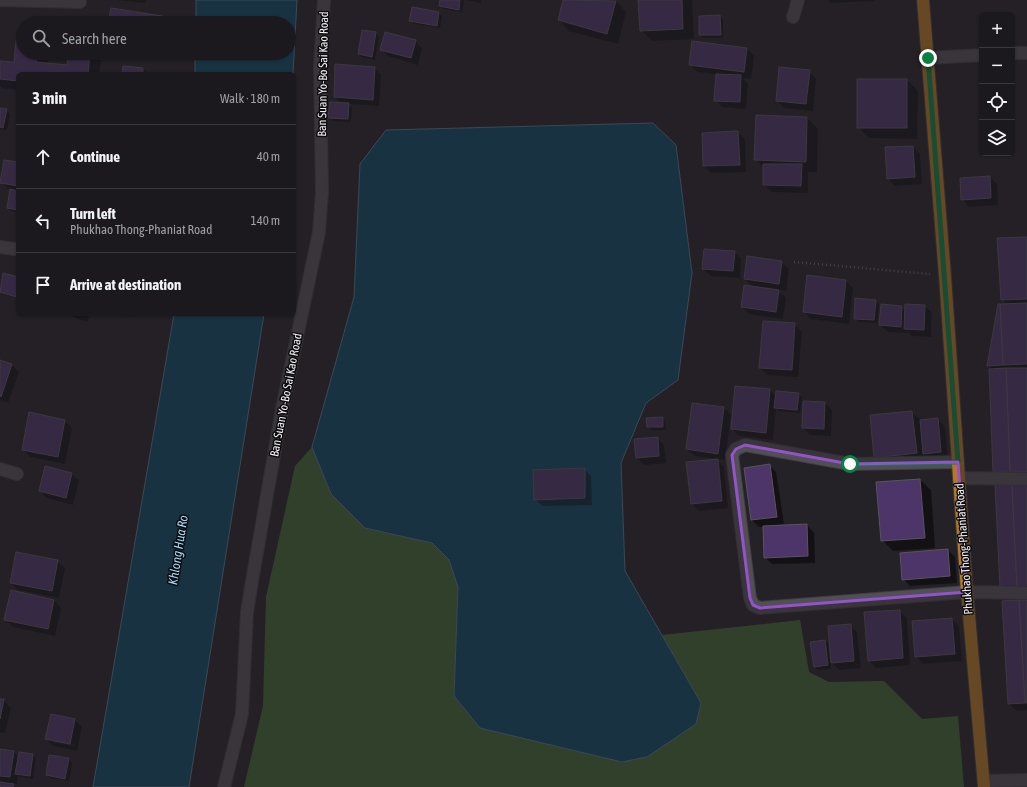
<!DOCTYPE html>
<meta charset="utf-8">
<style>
body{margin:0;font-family:"Asap Condensed",sans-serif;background:#242226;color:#f1f3f6}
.controls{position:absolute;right:12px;top:12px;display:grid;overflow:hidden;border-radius:6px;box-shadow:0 1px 3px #0004}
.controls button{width:36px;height:36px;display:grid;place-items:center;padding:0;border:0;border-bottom:1px solid #39383b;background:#1b191d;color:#f1f3f6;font:20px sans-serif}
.stop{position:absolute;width:12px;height:12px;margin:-9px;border:3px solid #0b8043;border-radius:50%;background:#fff}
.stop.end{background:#0b8043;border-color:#fff;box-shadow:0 1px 4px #0008}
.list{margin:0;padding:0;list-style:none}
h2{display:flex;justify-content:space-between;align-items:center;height:52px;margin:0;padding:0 16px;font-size:17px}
h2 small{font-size:13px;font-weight:400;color:#a0a0a4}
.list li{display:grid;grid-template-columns:26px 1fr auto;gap:12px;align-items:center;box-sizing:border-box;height:64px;padding:0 16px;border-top:1px solid #39383b}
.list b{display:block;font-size:15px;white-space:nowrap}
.list p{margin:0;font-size:13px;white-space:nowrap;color:#a0a0a4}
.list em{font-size:13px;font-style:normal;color:#a0a0a4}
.icon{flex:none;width:22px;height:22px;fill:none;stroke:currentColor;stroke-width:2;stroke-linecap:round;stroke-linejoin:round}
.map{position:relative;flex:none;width:1027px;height:787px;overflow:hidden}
.search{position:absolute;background:#1b191d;box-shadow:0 1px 3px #0004;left:16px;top:16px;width:280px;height:44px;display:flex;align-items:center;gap:10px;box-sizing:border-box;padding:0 14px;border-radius:22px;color:#a0a0a4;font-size:15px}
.panel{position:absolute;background:#1b191d;box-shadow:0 1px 3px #0004;left:16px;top:72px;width:280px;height:244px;border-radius:6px}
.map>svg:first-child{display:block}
.forest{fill:#426731}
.water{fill:#0c4763;stroke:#517a8f}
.shadow{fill:#0007;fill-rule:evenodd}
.building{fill:#4d3469;stroke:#58555c}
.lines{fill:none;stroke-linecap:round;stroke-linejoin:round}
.minor-casing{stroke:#403d42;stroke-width:14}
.major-casing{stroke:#403d42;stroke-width:14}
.path{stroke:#6c696f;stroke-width:2.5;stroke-dasharray:1 3;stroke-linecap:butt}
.minor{stroke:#524e56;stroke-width:12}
.major{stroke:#b67922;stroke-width:12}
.route{stroke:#0b8043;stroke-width:5}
.marked{fill:none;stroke:#9353ca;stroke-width:3;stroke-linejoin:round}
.labels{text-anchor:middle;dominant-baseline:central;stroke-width:3;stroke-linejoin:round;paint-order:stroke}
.street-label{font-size:12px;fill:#f3f0f5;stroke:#0d0b0e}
.water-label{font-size:13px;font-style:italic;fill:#a4dbfc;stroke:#0d0b0e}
</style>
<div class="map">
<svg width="1027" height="787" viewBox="0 0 1027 787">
<rect width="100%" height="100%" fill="#242127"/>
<polygon class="forest" points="312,447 331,494 365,528 432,543 449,560 458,587 454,696 701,703 662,635 800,620 809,672 829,682 884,681 922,719 958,716 964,787 244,787 263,706 266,597 295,466"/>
<g class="water">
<polygon points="196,0 297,0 293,74 195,74 195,53 289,53 289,23 196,23"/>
<polygon points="653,123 676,145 692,273 678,380 646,403 621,463 625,571 701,703 696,724 647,757 622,762 480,728 454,696 458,587 449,560 432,543 365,528 331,494 312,447 354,297 360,164 386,130"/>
<polygon points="174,314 264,314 189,787 93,787"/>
</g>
<g class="shadow">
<polygon points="117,0 146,0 145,3"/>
<polygon points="441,0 464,0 462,12 443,9 440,5"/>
<polygon points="466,0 481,0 481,3"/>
<polygon points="564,0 616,1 626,12 618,44 569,31 559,20"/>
<polygon points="639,0 692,0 694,39 652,41 641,30"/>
<polygon points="828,0 874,0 875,1 831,3"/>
<polygon points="111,9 162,17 168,23 109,23"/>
<polygon points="438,12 442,16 440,28 414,24 411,21"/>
<polygon points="720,16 723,20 723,38 703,38 700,35"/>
<polygon points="363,31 376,33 379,37 375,60 362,57 359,54"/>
<polygon points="415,41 422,48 418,65 388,56 381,49"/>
<polygon points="23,42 23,53 47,53 48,64 68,66 70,53 93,53 101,61 99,74 18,74 18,90 2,88 0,86 0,62 15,63"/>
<polygon points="747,49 754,56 751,79 742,78 748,83 746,109 722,107 715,100 717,74 697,72 690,64"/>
<polygon points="124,67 143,69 148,74 123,74"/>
<polygon points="374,68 381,75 379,106 349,104 352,108 351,122 333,121 329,118 342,104 335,97"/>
<polygon points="809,71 816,79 813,111 784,108 777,101"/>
<polygon points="907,80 918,91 917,139 869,138 858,127"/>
<polygon points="0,109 6,110 10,114 7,130 0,129"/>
<polygon points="807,118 818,129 817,172 808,172 808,193 771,192 764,185 764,168 756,160"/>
<polygon points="738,132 745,139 746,172 711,173 704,166"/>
<polygon points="913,147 920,154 922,184 895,186 888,179"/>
<polygon points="18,163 18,212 11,211 8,208 10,190 1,182"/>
<polygon points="990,177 997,184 998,205 969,207 962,199"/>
<polygon points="1027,238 1027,483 1001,479 994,472 992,370 988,366 1007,305 1002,299"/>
<polygon points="734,252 741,259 740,278 711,276 703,269"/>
<polygon points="782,262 789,269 786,291 777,290 786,298 783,319 749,314 742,307 754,288 745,279"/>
<polygon points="4,274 18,278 18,299 3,294 0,292"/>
<polygon points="846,281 853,288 849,324 811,319 804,312"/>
<polygon points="875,301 879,304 877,323 858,322 855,318"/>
<polygon points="925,306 932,313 931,337 912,336 907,331 907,333 888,332 880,325 901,307 906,311"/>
<polygon points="65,314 90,314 87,322"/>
<polygon points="118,314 130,314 129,317"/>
<polygon points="794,324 802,332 798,377 768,375 760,368"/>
<polygon points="0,361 12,365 19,372 8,403 0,400"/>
<polygon points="736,387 770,390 776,396 798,394 802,397 800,413 778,411 776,408 773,440 739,436 732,429"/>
<polygon points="825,403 832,410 831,436 810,435 803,428"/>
<polygon points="724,408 731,415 725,460 695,456 687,449"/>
<polygon points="912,412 921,421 938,419 945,427 948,459 931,460 926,455 927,464 875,457"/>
<polygon points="30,414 65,421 72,428 65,464 30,457 23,450"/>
<polygon points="662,418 665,421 666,430 651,430 648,427"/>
<polygon points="657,438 664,445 666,463 644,465 637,458"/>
<polygon points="717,460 724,467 728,508 699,511 691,503"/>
<polygon points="769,465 776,472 784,524 774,525 774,527 807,525 814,533 815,563 772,564 765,557 764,527 759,527 752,520 745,468"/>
<polygon points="46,467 72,474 79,481 73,505 47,498 40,491"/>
<polygon points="584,469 591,476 592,505 542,506 535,499"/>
<polygon points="920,480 931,490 935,548 893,551 882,540 878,483"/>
<polygon points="948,550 955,557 957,583 910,586 903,579"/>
<polygon points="57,561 65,568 59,598 18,590 11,583"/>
<polygon points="54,600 61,608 55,636 13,627 5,620"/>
<polygon points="1027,601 1027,710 1017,711 1009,704"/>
<polygon points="899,611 907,618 910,665 876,668 869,661"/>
<polygon points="952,619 959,626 962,661 923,664 916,657"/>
<polygon points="850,625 857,632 861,668 839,670 831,662"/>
<polygon points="825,641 828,644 831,669 818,670 815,667 811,643"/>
<polygon points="0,700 3,700 11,708 5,733 0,732"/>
<path d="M51 715 75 720 82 727 77 751 53 746 46 738ZM53 740 75 745V746L53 742Z"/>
<polygon points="0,750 14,752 19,757 32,755 36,758 33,779 18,776 17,784 11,783 15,787 0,787"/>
<polygon points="69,759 72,763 69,781 50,778 47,775"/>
</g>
<g class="building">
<polygon points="440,0 460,0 459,10 439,6"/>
<polygon points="563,0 616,1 607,34 558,20"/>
<polygon points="638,0 682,0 683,29 640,31"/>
<polygon points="412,7 439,12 437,26 409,21"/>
<polygon points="111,8 162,16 161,23 108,23"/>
<polygon points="720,15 721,35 699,35 699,16"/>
<polygon points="362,30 376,32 372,57 358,54"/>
<polygon points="385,32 416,40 411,58 380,50"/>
<polygon points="16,40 23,41 23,53 37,53 36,62 67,65 69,53 90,53 88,74 18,74 18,81 0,79 0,61 14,62"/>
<polygon points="692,41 747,48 744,72 689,65"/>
<polygon points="335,64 375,67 373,100 334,97"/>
<polygon points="123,66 143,68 143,74 122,74"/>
<polygon points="779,67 810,70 806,104 776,101"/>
<polygon points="716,74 741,75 740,102 714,101"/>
<rect x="857" y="79" width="50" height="49"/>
<polygon points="330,102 349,103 348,119 328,118"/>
<polygon points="0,108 7,109 3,128 0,127"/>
<polygon points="756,115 807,117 806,162 754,160"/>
<polygon points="738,131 740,165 703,166 702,133"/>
<polygon points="913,146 915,177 887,179 885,147"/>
<polygon points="4,160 18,162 18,186 0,183"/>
<polygon points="763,164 802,164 801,186 763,185"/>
<polygon points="990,176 991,198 961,200 960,178"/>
<polygon points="10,189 18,191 18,210 7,208"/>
<polygon points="1027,237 1027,299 1001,300 997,238"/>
<polygon points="704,249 735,251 733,271 702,269"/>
<polygon points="747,256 782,261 779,284 744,279"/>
<polygon points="3,273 18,277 16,297 0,292"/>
<polygon points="807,275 846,280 842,317 803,312"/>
<polygon points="744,285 779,290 776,312 741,307"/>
<polygon points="855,298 876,300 874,320 854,319"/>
<polygon points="1027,303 1027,364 1003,365 1000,304"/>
<polygon points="881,304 902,306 901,327 879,325"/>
<polygon points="905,304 925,305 924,330 904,329"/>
<polygon points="998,304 1000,304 1003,365 987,366"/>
<polygon points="763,321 795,323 792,370 759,368"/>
<polygon points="0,360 12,364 1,397 0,396"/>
<polygon points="1006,368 1027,368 1027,472 1010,472"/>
<polygon points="1006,368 1010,472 993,472 989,369"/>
<polygon points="735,386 770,389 766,433 731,429"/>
<polygon points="776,391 799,393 797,410 774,408"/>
<polygon points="803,401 825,402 824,429 802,428"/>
<polygon points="692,403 724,407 718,454 686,449"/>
<polygon points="912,411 917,453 874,458 870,415"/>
<polygon points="29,412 65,420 58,457 22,450"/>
<polygon points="663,417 663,427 647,427 646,418"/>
<polygon points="938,418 941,452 923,454 920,420"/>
<polygon points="658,437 659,456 636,458 634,439"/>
<polygon points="718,459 722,501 691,504 686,462"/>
<polygon points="770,464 777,517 751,520 744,468"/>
<polygon points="45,466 72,473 66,498 39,491"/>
<polygon points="585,468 585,498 534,500 533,470"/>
<polygon points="920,479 925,538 881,541 876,482"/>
<polygon points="995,485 1012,485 1017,587 1000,587"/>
<polygon points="1012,485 1027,485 1027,587 1017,587"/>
<polygon points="807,524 808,556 764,558 763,526"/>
<polygon points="948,549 950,576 902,580 900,553"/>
<polygon points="16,552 58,560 52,591 10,583"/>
<polygon points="11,590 54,600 48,629 4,620"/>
<polygon points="1019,600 1027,600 1027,703 1025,703"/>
<polygon points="1019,600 1025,703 1008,704 1002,601"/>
<polygon points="900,610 903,658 868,661 864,612"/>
<polygon points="952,618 955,654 915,657 912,621"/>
<polygon points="851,624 854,661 831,663 828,626"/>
<polygon points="825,640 828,665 814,667 810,642"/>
<polygon points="0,699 4,699 0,719"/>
<polygon points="51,714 75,719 70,744 45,739"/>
<polygon points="0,749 14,751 10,777 0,776"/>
<polygon points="19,752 33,754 30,776 15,774"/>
<polygon points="49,755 69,758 65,779 46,775"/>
<polygon points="0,782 14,784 13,787 0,787"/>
</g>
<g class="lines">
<g class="minor-casing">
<g id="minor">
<polyline points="0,0 80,2"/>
<polyline points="793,17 798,0"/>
<polyline points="1012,53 1027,53"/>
<polyline points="928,58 982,55"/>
<polyline points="0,247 14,249 18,248"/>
<polyline points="958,462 850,464 745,445 736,449 732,455 750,598 753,605 760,608 967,592 1027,593"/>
<polyline points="0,469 17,474"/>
<polyline points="959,478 1027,479"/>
<polyline points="984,781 1027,780"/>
<polyline points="224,787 242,714 247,612 252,581 282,409 319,232 322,192 320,69 324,0"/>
</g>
</g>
<g class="major-casing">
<polyline id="major" points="923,0 945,276 967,592 984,787"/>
</g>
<polyline class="path" points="794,262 930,274"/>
<use href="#minor" class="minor"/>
<use href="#major" class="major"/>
</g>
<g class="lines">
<polyline class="route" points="850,464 958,462 928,58"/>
</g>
<path d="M0 0H1027V787H0ZM745 445 850 464 958 462 967 592 760 608 753 605 750 598 732 455 736 449Z" fill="#242127" fill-opacity=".55" fill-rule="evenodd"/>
<path class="marked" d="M745 445 850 464 958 462 967 592 760 608 753 605 750 598 732 455 736 449Z"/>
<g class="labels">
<g class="street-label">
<text transform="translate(323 74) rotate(-89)">Ban Suan Yo-Bo Sai Kao Road</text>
<text transform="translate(286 395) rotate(-79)">Ban Suan Yo-Bo Sai Kao Road</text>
<text transform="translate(964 549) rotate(-94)">Phukhao Thong-Phaniat Road</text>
</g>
<g class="water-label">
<text transform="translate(178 550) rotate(-81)">Khlong Hua Ro</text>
</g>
</g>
</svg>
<div class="controls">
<button>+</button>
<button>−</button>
<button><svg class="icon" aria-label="locate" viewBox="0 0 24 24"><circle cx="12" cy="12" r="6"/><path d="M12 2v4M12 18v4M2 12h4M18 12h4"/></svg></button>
<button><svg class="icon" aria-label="layers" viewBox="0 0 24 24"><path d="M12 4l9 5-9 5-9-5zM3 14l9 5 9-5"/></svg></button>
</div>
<div class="stop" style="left:850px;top:464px"></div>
<div class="stop end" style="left:928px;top:58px"></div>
<div class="search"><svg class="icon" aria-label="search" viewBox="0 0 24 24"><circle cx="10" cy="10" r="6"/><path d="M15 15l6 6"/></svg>Search here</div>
<section class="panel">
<h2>3 min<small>Walk · 180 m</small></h2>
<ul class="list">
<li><svg class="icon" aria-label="ahead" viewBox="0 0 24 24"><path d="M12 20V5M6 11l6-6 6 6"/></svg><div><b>Continue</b></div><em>40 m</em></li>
<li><svg class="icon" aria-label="left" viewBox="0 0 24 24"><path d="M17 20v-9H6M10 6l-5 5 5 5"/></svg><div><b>Turn left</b><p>Phukhao Thong-Phaniat Road</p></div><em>140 m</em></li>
<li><svg class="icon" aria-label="arrive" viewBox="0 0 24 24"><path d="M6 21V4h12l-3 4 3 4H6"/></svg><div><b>Arrive at destination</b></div></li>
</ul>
</section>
</div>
